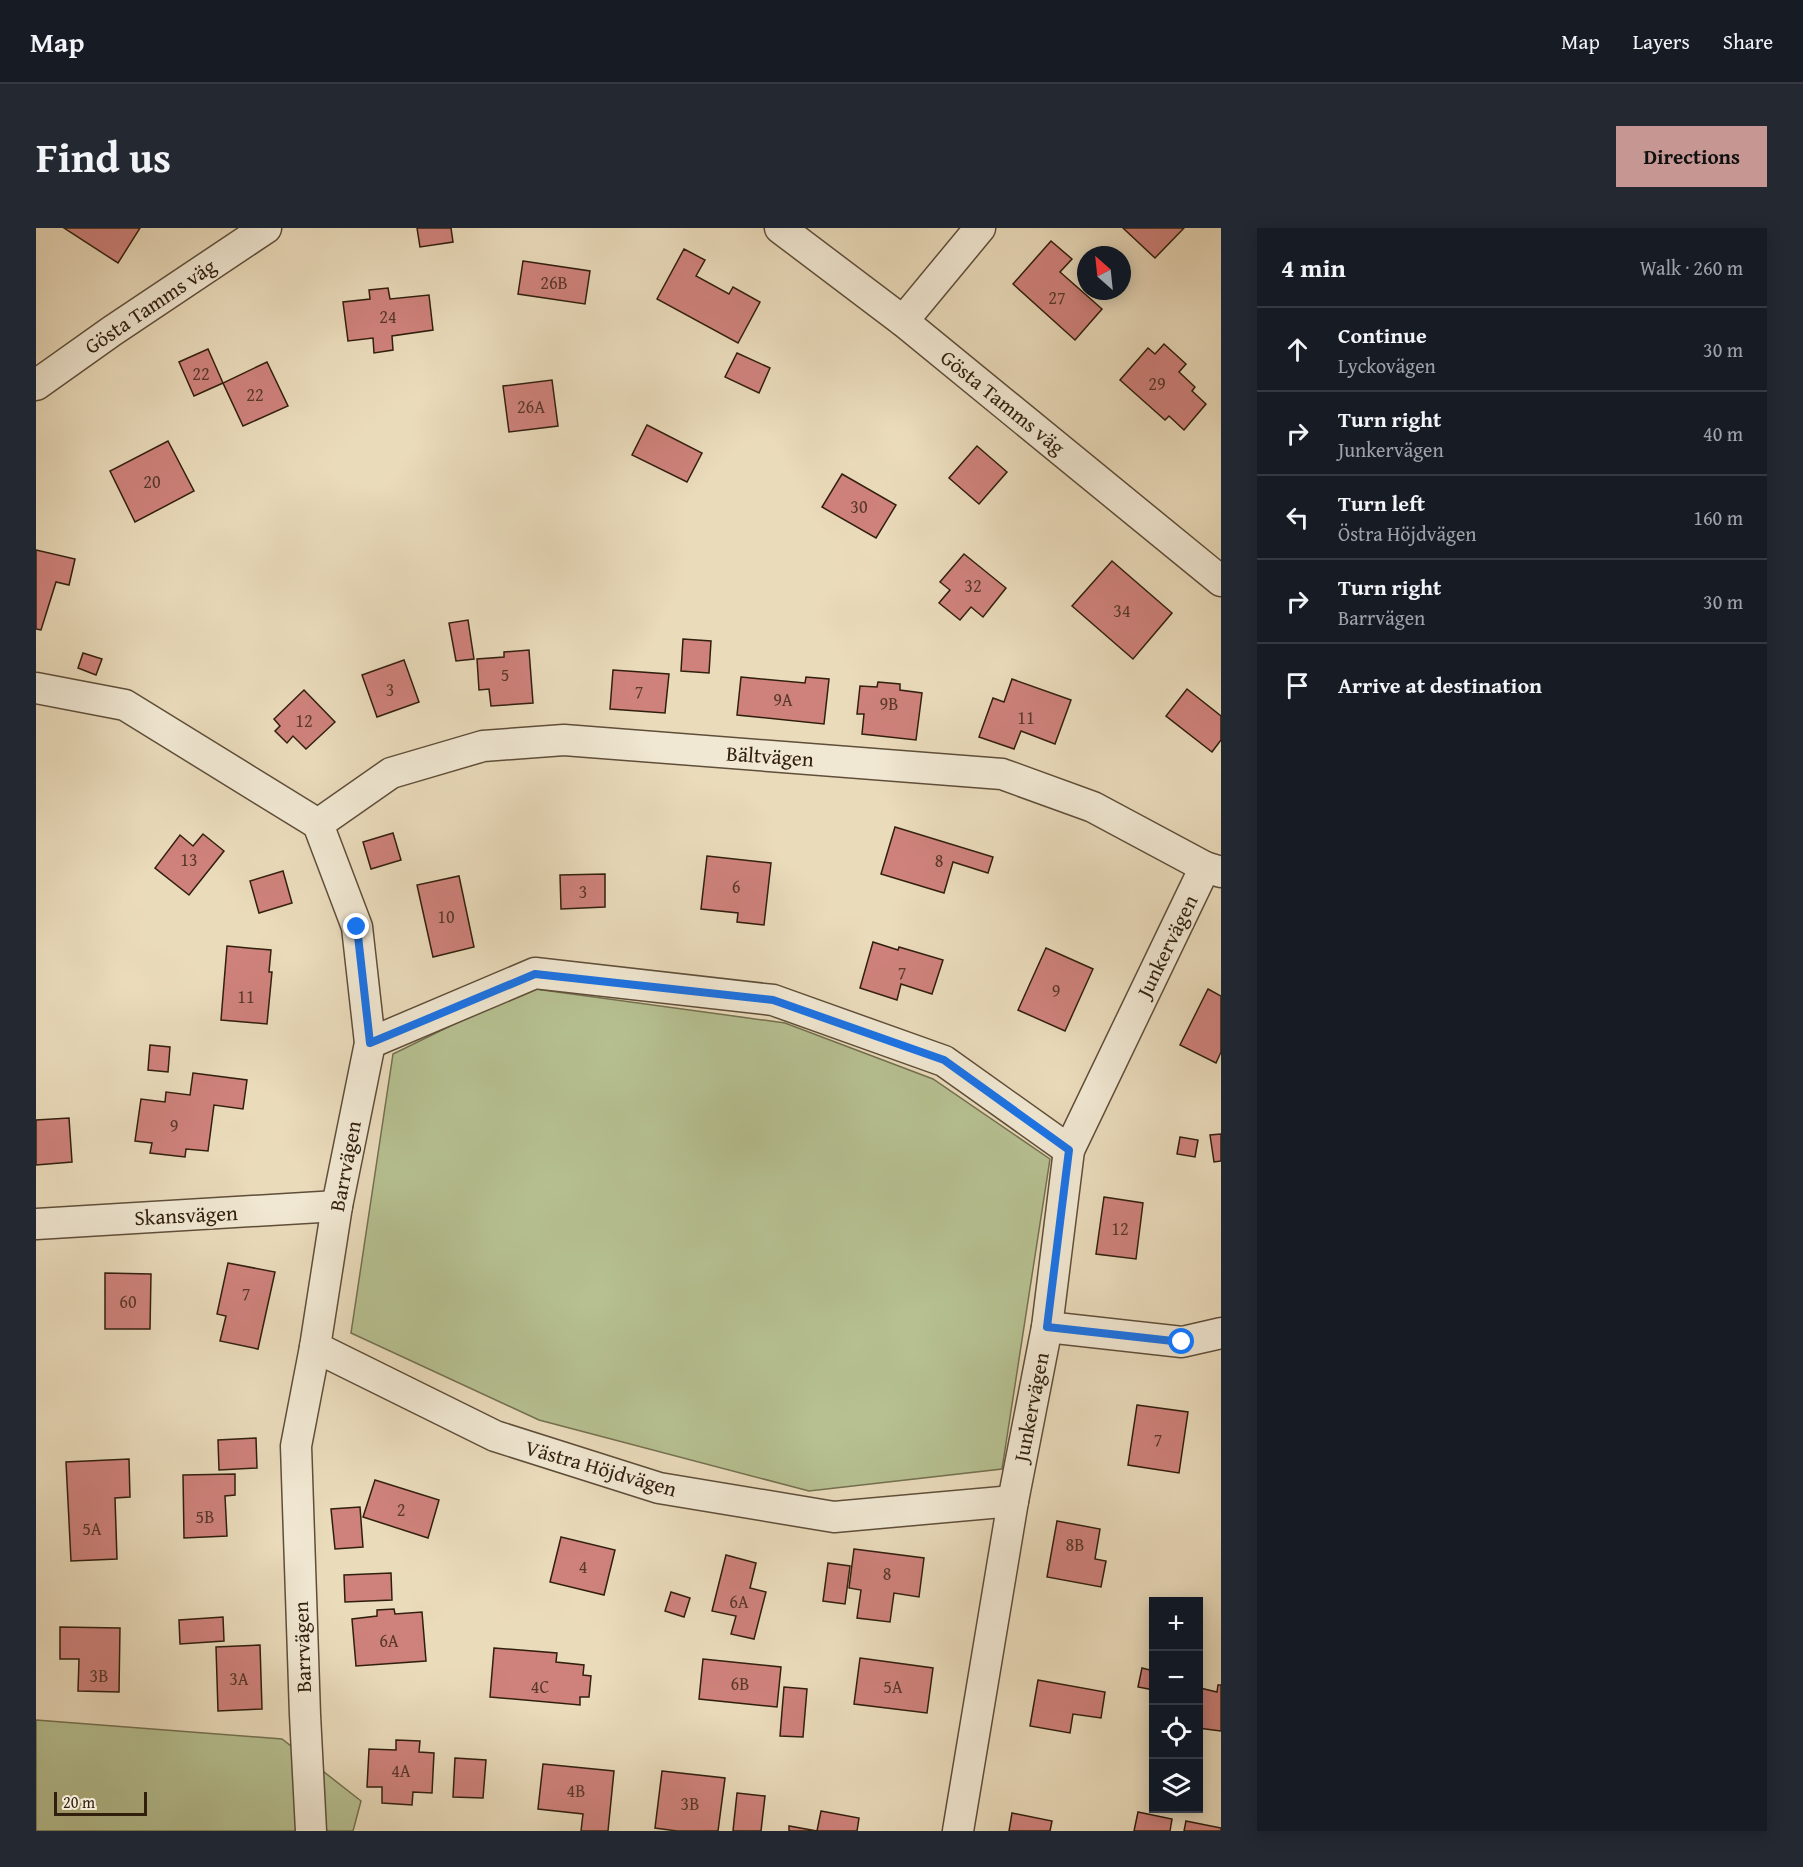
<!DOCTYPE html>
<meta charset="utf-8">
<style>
body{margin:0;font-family:"Gentium Book Plus",serif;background:#242831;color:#f1f3f6}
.controls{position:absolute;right:18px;bottom:18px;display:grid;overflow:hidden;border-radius:0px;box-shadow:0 3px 15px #0003}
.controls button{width:54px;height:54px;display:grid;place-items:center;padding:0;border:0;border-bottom:2px solid #363941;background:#171b24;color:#f1f3f6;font:30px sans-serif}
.compass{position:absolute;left:1041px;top:18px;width:54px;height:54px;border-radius:50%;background:#171b24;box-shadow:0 3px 15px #0003;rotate:333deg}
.scale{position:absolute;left:18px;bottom:15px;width:93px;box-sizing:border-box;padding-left:6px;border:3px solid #311f0e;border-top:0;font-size:16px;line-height:21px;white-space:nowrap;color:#311f0e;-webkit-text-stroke:4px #f1e8d3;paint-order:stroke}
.stop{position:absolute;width:18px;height:18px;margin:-14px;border:4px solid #1a73e8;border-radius:50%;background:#fff}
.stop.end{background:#1a73e8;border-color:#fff;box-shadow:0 2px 6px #0008}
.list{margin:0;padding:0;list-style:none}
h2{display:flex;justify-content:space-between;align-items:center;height:78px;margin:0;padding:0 24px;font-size:26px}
h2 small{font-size:20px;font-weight:400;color:#9ea1a6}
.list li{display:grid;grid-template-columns:39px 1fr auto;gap:18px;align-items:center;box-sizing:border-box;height:84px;padding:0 24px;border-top:2px solid #363941}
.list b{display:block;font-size:22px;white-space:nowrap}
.list p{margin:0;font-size:20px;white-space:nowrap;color:#9ea1a6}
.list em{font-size:20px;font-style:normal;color:#9ea1a6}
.icon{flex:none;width:33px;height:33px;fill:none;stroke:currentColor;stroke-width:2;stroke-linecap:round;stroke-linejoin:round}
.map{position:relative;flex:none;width:1185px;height:1603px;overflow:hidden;border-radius:0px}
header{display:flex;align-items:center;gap:36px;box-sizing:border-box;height:84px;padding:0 30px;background:#171b24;border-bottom:2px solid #363941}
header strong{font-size:28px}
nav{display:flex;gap:33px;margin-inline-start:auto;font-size:21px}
.intro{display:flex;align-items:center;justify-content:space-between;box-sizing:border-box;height:144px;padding:0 36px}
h1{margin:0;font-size:42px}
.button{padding:15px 27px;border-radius:0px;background:#c59692;color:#111;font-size:21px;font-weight:700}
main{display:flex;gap:36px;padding:0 36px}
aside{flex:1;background:#171b24;border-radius:0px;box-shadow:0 3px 15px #0003}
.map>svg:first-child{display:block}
.green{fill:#b6c091;stroke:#747050;stroke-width:1.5}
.building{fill:#cf827c;stroke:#311f0e;stroke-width:1.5}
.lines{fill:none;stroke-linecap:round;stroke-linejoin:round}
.minor-casing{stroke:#5f4e39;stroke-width:33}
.minor{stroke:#f1e8d3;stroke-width:30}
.route{stroke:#1a73e8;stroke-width:8}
.labels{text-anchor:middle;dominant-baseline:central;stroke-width:4.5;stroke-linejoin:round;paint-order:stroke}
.number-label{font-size:18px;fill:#58382a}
.street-label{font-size:21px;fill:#311f0e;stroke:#f1e8d3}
</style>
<header>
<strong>Map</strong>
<nav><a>Map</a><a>Layers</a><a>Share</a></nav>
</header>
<div class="intro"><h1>Find us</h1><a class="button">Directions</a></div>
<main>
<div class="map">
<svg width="1185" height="1603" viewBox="0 0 1185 1603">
<rect width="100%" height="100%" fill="#eadbbb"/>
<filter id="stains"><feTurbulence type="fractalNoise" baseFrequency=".00333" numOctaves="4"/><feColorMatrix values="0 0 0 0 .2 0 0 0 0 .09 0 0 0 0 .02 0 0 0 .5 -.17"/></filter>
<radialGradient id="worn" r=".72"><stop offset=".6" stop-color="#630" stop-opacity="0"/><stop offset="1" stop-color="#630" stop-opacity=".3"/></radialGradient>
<g class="green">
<polygon points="492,760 749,795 897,851 1014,931 966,1241 773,1263 503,1192 315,1105 357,826"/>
<polygon points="0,1492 246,1511 325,1573 317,1603 0,1603"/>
</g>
<g class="building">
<polygon points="28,0 104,0 82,35"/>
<polygon points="381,0 415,0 417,14 384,19"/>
<polygon points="1087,0 1148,0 1119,30"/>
<polygon points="1015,13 1036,31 1024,44 1066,81 1039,112 977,56"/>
<polygon points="648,21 669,32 660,48 693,66 697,59 724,74 702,115 621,71"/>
<polygon points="487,33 554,43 549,76 482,66"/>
<polygon points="352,60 354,71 393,67 397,102 356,108 357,122 338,125 337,110 312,113 307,74 334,71 333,62"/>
<polygon points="1128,116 1150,136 1143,144 1159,159 1156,163 1170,176 1148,202 1133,188 1129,192 1084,152 1112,120 1119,126"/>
<polygon points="172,121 187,155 158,168 143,134"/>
<polygon points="701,125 734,140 723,165 689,149"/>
<polygon points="231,134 252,178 207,198 187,155"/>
<polygon points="516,152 522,198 473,204 467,158"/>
<polygon points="611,197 666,225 651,254 596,227"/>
<polygon points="132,213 158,263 99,294 74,243"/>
<polygon points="941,218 971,244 943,276 913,250"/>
<polygon points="806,246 860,277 840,310 786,279"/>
<polygon points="0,322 39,331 33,357 20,354 5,402 0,401"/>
<polygon points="928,326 970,360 947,389 935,379 924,392 903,375 914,362 904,354"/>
<polygon points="1076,333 1136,385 1097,431 1036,378"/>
<polygon points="432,392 438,431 420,433 413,395"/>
<polygon points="647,411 675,413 673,445 645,443"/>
<polygon points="493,422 497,475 455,478 453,461 443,462 441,431 468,429 468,424"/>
<polygon points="47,425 66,431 60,447 42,440"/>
<polygon points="368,432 383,474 341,489 326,447"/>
<polygon points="577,442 633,446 629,485 574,481"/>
<polygon points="705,449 769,455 770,449 793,451 788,496 701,487"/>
<polygon points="976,451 1035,472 1019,516 985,503 978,521 943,509 957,470 968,474"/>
<polygon points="842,454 864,456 864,462 886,465 880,512 826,506 828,486 821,486 824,458 841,459"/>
<polygon points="1151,461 1185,488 1185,512 1176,524 1130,488"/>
<polygon points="268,462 299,494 270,521 257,508 251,515 239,503 244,498 238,491"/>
<polygon points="859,599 957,629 952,645 917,634 908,665 845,646"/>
<polygon points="357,605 365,632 335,641 327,614"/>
<polygon points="167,606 188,623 153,667 119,640 144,607 157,618"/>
<polygon points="671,628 735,635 728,697 701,694 702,685 665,681"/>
<polygon points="247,643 256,675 223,685 214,653"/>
<polygon points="569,646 569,679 525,681 524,647"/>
<polygon points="423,648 438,719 397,729 381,657"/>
<polygon points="837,714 862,722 863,719 907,732 896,766 865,756 861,772 824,760"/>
<polygon points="191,718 235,722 233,744 236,744 231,796 185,792"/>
<polygon points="1010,720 1057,741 1029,803 982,782"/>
<polygon points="1172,761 1185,768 1185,824 1180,835 1144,817"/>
<polygon points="114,817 134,819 132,844 112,842"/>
<polygon points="157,845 211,852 207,881 178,877 172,923 150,921 149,929 114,925 116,915 99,913 105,871 129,874 130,864 154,867"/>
<polygon points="33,890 36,934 0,937 0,892"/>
<polygon points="1185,906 1185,933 1178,934 1174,907"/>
<polygon points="1144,909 1162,912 1159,929 1141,926"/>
<polygon points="1068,969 1107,975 1100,1031 1060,1026"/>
<polygon points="192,1035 239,1044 222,1121 184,1113 190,1088 181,1086"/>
<polygon points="69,1045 115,1046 114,1101 69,1101"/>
<polygon points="1101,1177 1152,1184 1143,1245 1092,1237"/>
<polygon points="220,1210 221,1240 183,1242 182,1212"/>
<polygon points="93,1231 94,1269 79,1270 81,1331 35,1333 30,1234"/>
<polygon points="199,1246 199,1267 189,1268 191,1308 148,1310 147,1247"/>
<polygon points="339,1252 403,1272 392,1310 327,1289"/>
<polygon points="324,1279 327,1319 299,1321 295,1281"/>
<polygon points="1021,1293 1064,1301 1059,1331 1070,1333 1065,1359 1011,1349"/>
<polygon points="525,1309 579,1322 568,1367 514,1354"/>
<polygon points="818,1321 888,1330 883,1369 858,1365 854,1394 821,1390 825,1362 813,1360"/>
<polygon points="690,1327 720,1335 714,1360 730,1364 718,1411 695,1406 700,1388 676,1383"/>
<polygon points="792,1335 814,1338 809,1376 787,1373"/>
<polygon points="355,1345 356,1372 309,1374 308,1347"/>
<polygon points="635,1364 654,1370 648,1389 629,1383"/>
<polygon points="358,1381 359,1386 386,1384 390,1433 320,1438 316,1391 341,1388 341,1382"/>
<polygon points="187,1389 188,1413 144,1416 143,1392"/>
<polygon points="24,1399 84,1400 83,1464 42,1463 43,1431 24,1431"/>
<polygon points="224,1417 226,1481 182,1483 180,1419"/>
<polygon points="458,1420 521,1425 520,1434 548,1437 547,1447 555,1448 553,1469 544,1469 544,1477 454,1469"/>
<polygon points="824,1430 897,1440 891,1485 818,1476"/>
<polygon points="667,1431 745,1439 741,1479 663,1471"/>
<polygon points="1106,1440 1118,1443 1118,1462 1102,1459"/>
<polygon points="1002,1452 1069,1464 1065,1490 1037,1486 1034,1505 994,1498"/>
<polygon points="1182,1457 1185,1457 1185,1503 1162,1500 1164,1460 1181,1464"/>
<polygon points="748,1459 771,1461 767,1509 744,1508"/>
<polygon points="360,1512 384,1513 383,1524 398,1525 396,1565 377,1564 376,1577 346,1575 346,1559 331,1559 333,1521 360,1522"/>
<polygon points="419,1530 450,1532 447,1570 417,1569"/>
<polygon points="507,1536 578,1543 572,1603 545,1603 547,1586 502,1581"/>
<polygon points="626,1543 689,1550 682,1603 641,1603 619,1600"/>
<polygon points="701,1565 729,1568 725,1603 697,1603"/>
<polygon points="785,1583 823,1590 821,1603 753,1603 753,1598 781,1603"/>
<polygon points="1102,1584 1136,1591 1134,1603 1098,1603"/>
<polygon points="976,1585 1016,1593 1014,1603 973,1603"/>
<polygon points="1150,1593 1185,1600 1185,1603 1148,1603"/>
</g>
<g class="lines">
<g class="minor-casing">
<g id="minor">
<polyline points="744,0 867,93 1185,353"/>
<polyline points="867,93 944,0"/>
<polyline points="0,157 76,103 230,0"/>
<polyline points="0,460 89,477 282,596 321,699 334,815 301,978 279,1119 260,1218 269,1487 275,1603"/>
<polyline points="282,596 355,545 447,518 528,512 966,546 1057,579 1169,639 1185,644"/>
<polyline points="334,815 499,745 737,772 908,833 1033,922"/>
<polyline points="0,996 301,978"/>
<polyline points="1011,1099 1146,1114 1185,1105"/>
<polyline points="279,1119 459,1208 623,1260 798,1289 977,1273"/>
<polyline points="922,1603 977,1273 1011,1099 1033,922 1169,639"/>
</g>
</g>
<use href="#minor" class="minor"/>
</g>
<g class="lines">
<polyline class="route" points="321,699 334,815 499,746 737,772 908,832 1033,922 1011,1099 1146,1114"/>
</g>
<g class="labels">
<g class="number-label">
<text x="518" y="54">26B</text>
<text x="1021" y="69">27</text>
<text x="352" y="88">24</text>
<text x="165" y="145">22</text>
<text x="1121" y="155">29</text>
<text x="219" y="166">22</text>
<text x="495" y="178">26A</text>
<text x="116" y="253">20</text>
<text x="823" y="278">30</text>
<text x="937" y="357">32</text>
<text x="1086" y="382">34</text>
<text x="469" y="446">5</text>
<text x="354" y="461">3</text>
<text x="603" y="463">7</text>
<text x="747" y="471">9A</text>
<text x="853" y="475">9B</text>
<text x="990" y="489">11</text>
<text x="268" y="492">12</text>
<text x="153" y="631">13</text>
<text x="903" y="632">8</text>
<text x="700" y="658">6</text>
<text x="547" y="663">3</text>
<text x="410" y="688">10</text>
<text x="866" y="744">7</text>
<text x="1020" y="762">9</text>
<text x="210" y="768">11</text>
<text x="138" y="897">9</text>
<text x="1084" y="1000">12</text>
<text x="210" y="1065">7</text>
<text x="92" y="1073">60</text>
<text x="1122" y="1211">7</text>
<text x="365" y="1281">2</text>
<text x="169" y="1288">5B</text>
<text x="56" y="1300">5A</text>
<text x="1039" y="1316">8B</text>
<text x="547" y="1338">4</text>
<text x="851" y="1345">8</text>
<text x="703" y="1373">6A</text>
<text x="353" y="1412">6A</text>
<text x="63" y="1447">3B</text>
<text x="203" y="1450">3A</text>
<text x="704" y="1455">6B</text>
<text x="504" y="1458">4C</text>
<text x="857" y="1458">5A</text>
<text x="365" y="1542">4A</text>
<text x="540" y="1562">4B</text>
<text x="654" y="1575">3B</text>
</g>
<g class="street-label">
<text transform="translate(114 78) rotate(-34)">Gösta Tamms väg</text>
<text transform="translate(967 174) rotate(39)">Gösta Tamms väg</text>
<text transform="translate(734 528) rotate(4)">Bältvägen</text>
<text transform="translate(1131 718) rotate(-64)">Junkervägen</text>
<text transform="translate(309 938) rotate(-79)">Barrvägen</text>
<text transform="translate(150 987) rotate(-3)">Skansvägen</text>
<text transform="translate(995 1179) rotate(-79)">Junkervägen</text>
<text transform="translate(565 1240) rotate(16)">Västra Höjdvägen</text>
<text transform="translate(266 1419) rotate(-92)">Barrvägen</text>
</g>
</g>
<rect width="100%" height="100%" filter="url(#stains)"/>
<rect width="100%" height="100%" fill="url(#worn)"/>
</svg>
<div class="controls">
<button>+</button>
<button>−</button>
<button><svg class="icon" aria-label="locate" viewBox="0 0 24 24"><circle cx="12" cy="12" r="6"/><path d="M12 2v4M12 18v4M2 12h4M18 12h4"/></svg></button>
<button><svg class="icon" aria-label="layers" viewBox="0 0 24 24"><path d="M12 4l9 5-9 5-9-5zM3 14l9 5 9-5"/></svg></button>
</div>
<svg class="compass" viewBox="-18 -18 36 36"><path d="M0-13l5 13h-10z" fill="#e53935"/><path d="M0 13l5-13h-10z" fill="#9ea1a6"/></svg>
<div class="scale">20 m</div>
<div class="stop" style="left:1146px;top:1114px"></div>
<div class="stop end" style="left:321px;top:699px"></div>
</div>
<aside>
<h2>4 min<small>Walk · 260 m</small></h2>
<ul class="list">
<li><svg class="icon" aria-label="ahead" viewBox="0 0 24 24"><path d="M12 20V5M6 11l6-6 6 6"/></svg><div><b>Continue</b><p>Lyckovägen</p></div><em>30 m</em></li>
<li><svg class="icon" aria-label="right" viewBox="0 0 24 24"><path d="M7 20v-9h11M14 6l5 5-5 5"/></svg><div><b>Turn right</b><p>Junkervägen</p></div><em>40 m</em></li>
<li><svg class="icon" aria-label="left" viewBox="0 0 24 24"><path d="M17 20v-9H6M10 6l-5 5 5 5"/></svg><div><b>Turn left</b><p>Östra Höjdvägen</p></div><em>160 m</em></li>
<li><svg class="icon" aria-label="right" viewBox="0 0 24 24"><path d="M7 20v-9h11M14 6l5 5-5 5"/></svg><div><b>Turn right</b><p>Barrvägen</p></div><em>30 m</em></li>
<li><svg class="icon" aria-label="arrive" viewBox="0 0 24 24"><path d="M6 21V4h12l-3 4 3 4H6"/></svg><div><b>Arrive at destination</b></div></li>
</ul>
</aside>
</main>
